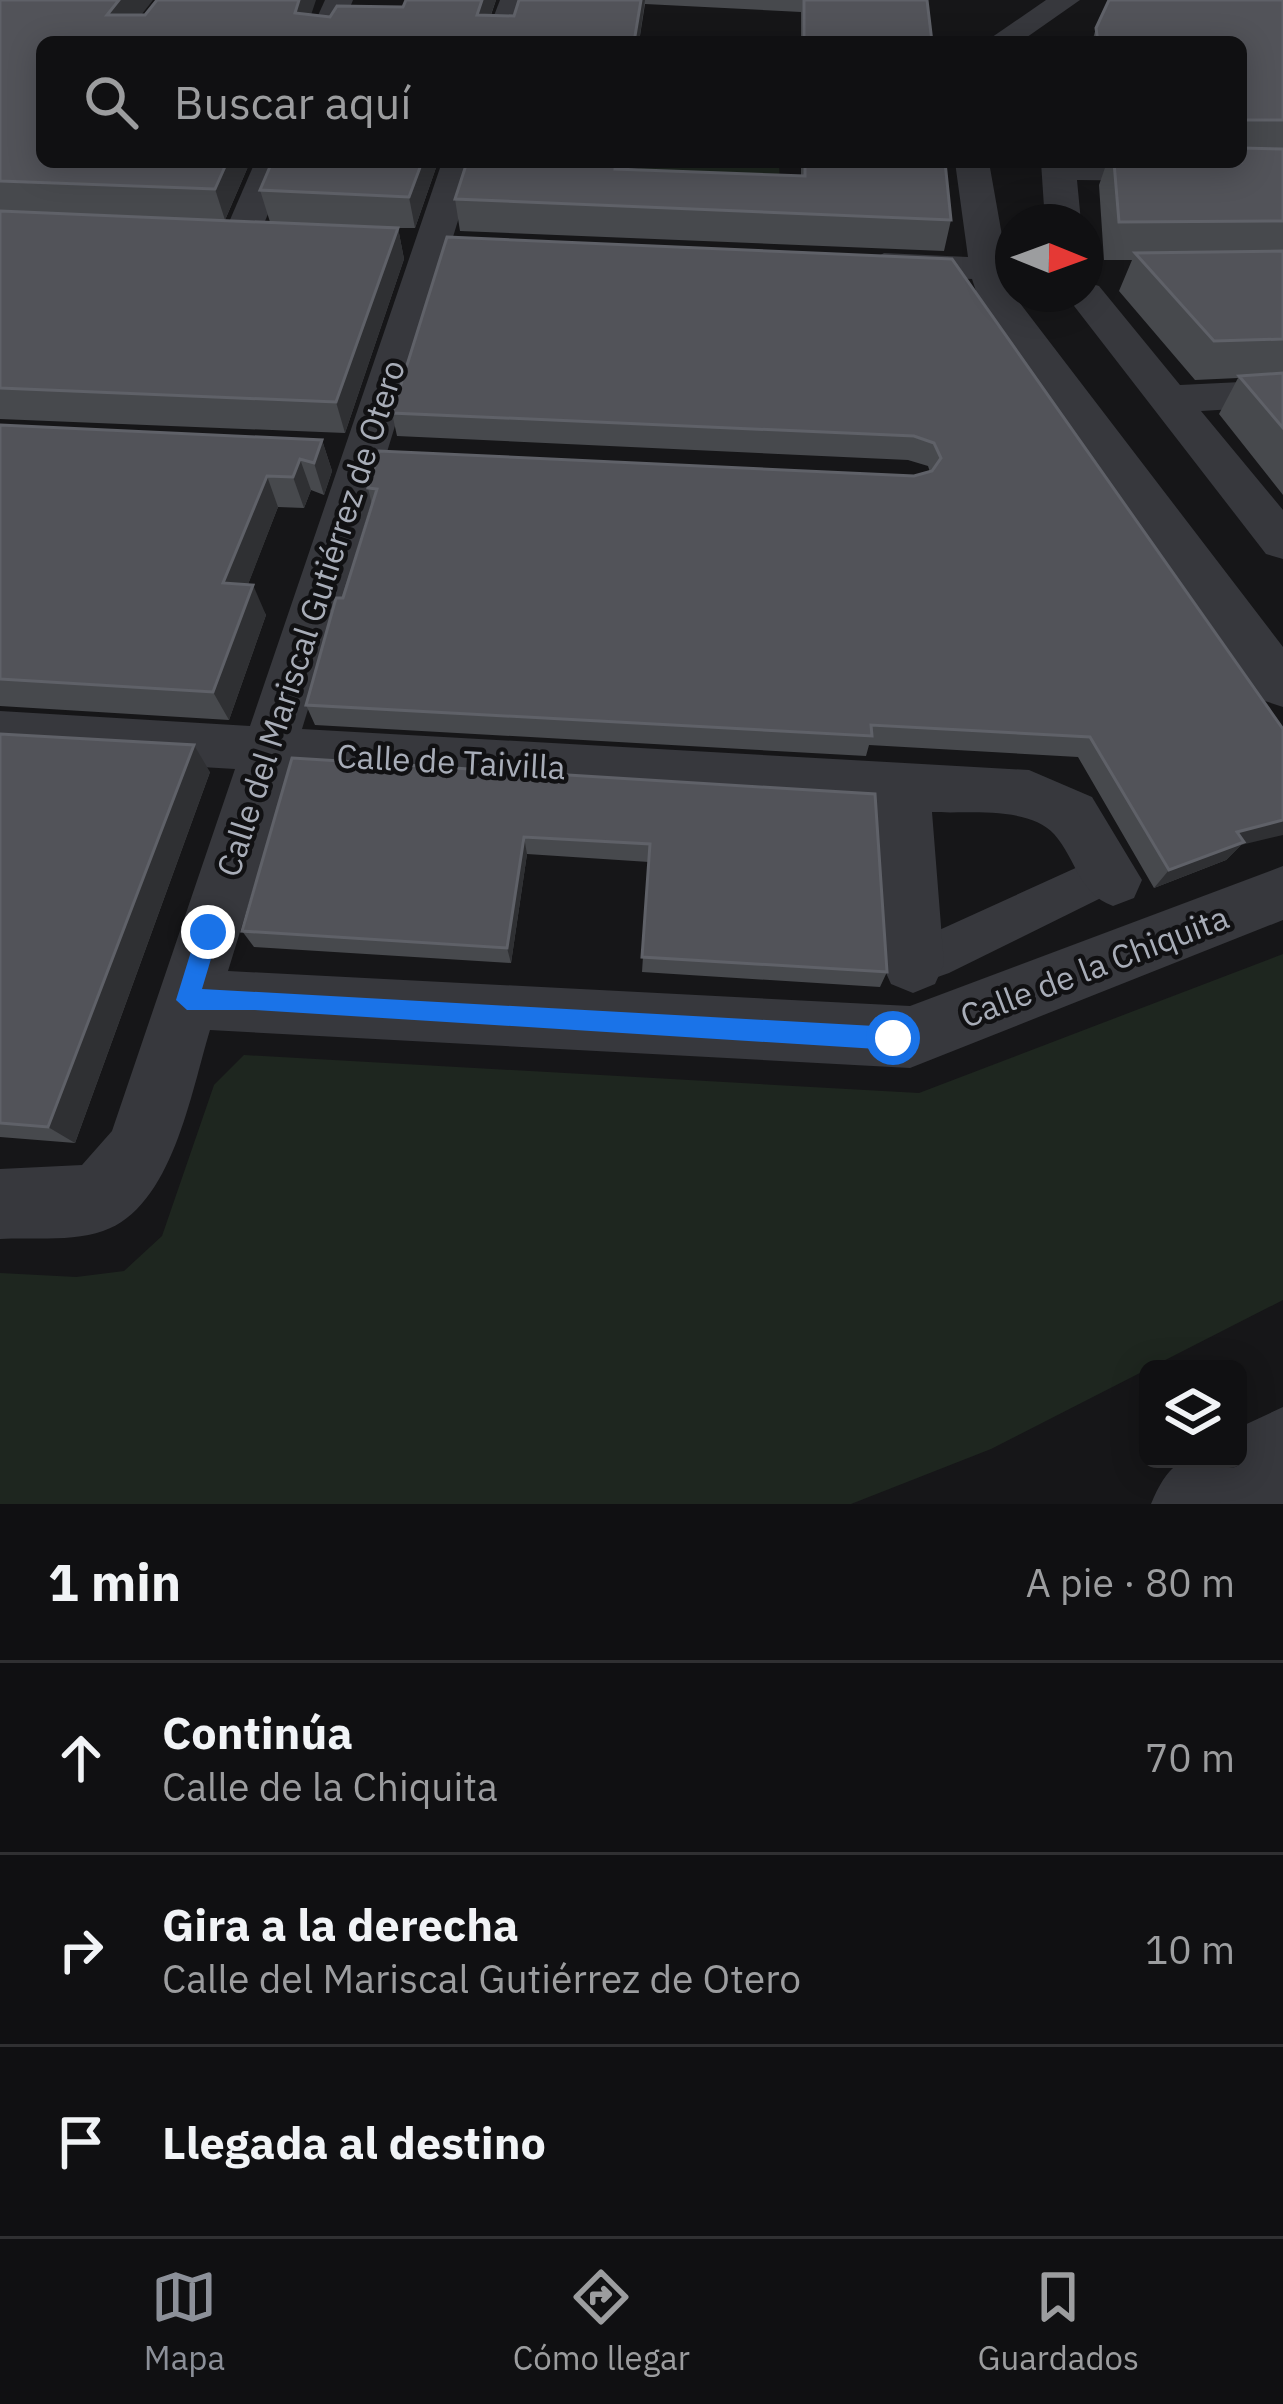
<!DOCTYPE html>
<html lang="es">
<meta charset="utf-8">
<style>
body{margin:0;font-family:"IBM Plex Sans",sans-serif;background:#19191b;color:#f1f3f6}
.controls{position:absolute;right:36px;bottom:36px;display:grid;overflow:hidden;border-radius:18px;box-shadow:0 6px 30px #0003}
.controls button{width:108px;height:108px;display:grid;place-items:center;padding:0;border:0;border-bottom:3px solid #303032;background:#101012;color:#f1f3f6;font:60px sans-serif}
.compass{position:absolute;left:995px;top:204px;width:108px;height:108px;border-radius:50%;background:#101012;box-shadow:0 6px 30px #0003;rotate:91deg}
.stop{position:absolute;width:36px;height:36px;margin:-27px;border:9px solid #1a73e8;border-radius:50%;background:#fff}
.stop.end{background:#1a73e8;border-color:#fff;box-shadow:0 3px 12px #0008}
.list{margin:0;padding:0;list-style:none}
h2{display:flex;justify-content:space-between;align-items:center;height:156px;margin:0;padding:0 48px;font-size:51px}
h2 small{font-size:39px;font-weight:400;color:#9c9d9f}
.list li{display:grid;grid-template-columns:78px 1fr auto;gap:36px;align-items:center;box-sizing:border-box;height:192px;padding:0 48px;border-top:3px solid #303032}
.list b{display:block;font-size:45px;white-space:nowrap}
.list p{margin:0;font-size:39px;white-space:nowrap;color:#9c9d9f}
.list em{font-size:39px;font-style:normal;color:#9c9d9f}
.icon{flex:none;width:66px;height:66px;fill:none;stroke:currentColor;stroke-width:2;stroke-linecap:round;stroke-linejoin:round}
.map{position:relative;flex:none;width:1283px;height:1504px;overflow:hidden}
.search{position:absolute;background:#101012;box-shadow:0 6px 30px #0003;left:36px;right:36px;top:36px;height:132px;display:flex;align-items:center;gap:30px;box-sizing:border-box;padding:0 42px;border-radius:18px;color:#9c9d9f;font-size:45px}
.sheet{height:732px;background:#101012}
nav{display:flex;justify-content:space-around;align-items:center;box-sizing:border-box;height:168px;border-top:3px solid #303032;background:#101012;font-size:33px;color:#9c9d9f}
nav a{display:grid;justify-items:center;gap:6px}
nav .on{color:#8c9099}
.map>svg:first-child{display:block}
.green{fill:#1e261f}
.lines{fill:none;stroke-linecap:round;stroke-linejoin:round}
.pedestrian{fill:#37383d;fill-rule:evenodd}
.minor{fill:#37383d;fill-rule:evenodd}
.tertiary{fill:#37383d;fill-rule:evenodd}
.wall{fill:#47494d}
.shaded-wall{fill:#2f3033}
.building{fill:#525359;stroke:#5f6168;stroke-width:3}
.route{fill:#1a73e8}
.labels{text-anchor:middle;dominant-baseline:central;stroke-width:9;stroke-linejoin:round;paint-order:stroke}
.street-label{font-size:33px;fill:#a8adb8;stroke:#111113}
</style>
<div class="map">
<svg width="1283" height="1504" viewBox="0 0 1283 1504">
<rect width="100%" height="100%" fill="#161618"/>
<g class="green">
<polygon points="640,162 779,162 780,184 638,179"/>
<polygon points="1283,954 1283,1300 991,1449 851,1504 0,1504 0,1273 76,1277 124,1271 162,1236 214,1085 244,1055 919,1093"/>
</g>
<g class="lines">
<polygon class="pedestrian" points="1091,861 1107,867 1114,881 1107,895 949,973 932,979 915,973 908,957 915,941"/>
<g class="minor">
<polygon points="325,0 353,0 336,42 306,42"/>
<polygon points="500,0 528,0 514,42 484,42"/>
<polygon points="1046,0 1080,0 1020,42 985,42"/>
<polygon points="1241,161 1283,162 1283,182 1077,180 1081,222 1045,222 1041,162"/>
<polygon points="255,162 289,162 259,236 241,247 223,236"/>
<path d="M442 162H476L302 729 1029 770 1092 797 1142 880 1134 898 1113 906C1078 893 1077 860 1054 834 1029 806 967 814 932 812L944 964 935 984 913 993 891 984 882 964 876 808 289 772 228 971 910 1006 1283 866V920L910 1068 210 1030C191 1092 172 1208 103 1231 73 1242 32 1237 0 1239V1169L82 1165 112 1131 235 769 0 755V711L250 726Z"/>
<polygon points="955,162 989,162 1006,258 1013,259 1013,294 1283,647 1283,707 1265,701 978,297 972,279 884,275 865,264 884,253 968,257"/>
<polygon points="1085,282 1099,286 1180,385 1283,380 1283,406 1201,411 1283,510 1283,559 1266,554 1071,302 1066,294 1085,294"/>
</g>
<path class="tertiary" d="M1283 1407V1504H1151C1173 1452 1186 1459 1238 1459V1428Z"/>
</g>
<g class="wall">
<polygon points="0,0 141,15 311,15 330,17 403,7 406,0 496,0 491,15 514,16 519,0 927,0 932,42 801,42 801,12 645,4 639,42 42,42 42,162 250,162 225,220 270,222 260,190 438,162 415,228 398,228 404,259 345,433 0,419"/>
<polygon points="1283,0 1283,495 1219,414 1238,378 1195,380 1119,291 1132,260 1104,260 1099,185 1107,162 1241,162 1241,42 1092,42 1096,28"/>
<polygon points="621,162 620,170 801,176 801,162 945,162 951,220 944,251 460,231 455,199"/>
<polygon points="952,259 1241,845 1226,860 1154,888 1078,757 869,745 866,756 315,725 306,705 372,505 368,488 914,476 930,472 928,466 908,460 397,436 392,413"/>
<polygon points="0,425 322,440 332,471 324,495 311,490 304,508 278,507 248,584 266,615 229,720 0,706"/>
<polygon points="0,734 210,772 75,1143 0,1137"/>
<polygon points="292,758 875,794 887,972 880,987 642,972 649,862 527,854 511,963 254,947 242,931"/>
</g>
<g class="shaded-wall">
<polygon points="119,0 153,0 120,42 107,15"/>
<polygon points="299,0 316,0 302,42 295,13"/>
<polygon points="482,0 496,0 481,42 477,15"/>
<polygon points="641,0 645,0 639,42 634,42"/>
<polygon points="227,162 250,162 225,220 215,189"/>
<polygon points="422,162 438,162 415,228 409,197"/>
<polygon points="398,228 404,259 345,433 336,402"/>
<polygon points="322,440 332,471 324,495 314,463"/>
<polygon points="300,459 311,490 304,508 293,477"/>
<polygon points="267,476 278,507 237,613 223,583"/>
<polygon points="253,585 266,615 229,720 213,692"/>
<polygon points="194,745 210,772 75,1143 48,1127"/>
<polygon points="1283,820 1283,835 1241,845 1226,860 1154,888 1169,870 1237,832"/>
<polygon points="524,837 527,854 511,963 507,948"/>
</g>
<g class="building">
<polygon points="0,0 119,0 107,15 145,15 157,0 299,0 295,13 330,17 337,6 403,7 406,0 482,0 477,15 514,16 519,0 641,0 634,42 42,42 42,162 227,162 215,189 0,181"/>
<polygon points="804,0 927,0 932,42 804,42"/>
<polygon points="1109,0 1283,0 1283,120 1241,120 1241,42 1098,42 1096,28"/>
<polygon points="1241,148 1283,149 1283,221 1119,222 1114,162 1241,162"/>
<polygon points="272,162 422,162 409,197 260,190"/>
<polygon points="467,162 616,162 615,169 805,176 805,162 945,162 951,220 455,199"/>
<polygon points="0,211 398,228 336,402 0,388"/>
<polygon points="447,237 952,259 1283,729 1283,820 1237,832 1244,842 1169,870 1090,737 871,725 872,736 306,705 336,598 343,598 377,489 368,488 379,451 914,476 932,471 941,458 934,443 914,436 392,413"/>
<polygon points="1283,251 1283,339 1214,341 1135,253"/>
<polygon points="1283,373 1283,428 1239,376"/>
<polygon points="0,425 322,440 314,463 300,459 293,477 267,476 223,583 253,585 213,692 0,679"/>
<polygon points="0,734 194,745 48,1127 0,1123"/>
<polygon points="292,758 875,794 887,972 642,957 650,844 524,837 507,948 242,931"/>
</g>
<polygon class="route" points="208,922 219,932 202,989 893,1027 904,1038 893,1050 255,1010 187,1010 176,1000 197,932"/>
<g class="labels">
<g class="street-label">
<text transform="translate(310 618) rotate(-72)">Calle del Mariscal Gutiérrez de Otero</text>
<text transform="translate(451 761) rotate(3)">Calle de Taivilla</text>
<text transform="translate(1094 966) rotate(-21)">Calle de la Chiquita</text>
</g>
</g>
</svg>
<div class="controls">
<button><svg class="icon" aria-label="layers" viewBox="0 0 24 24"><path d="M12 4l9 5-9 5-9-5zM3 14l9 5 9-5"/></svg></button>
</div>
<svg class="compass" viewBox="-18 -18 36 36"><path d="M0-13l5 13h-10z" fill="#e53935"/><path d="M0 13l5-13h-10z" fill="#9c9d9f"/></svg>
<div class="stop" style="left:893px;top:1038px"></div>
<div class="stop end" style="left:208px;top:932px"></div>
<div class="search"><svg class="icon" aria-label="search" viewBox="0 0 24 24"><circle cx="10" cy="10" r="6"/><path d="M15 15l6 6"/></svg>Buscar aquí</div>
</div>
<section class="sheet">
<h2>1 min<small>A pie · 80 m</small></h2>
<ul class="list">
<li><svg class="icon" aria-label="ahead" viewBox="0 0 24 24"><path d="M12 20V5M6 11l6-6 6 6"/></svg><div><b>Continúa</b><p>Calle de la Chiquita</p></div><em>70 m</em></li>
<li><svg class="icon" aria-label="right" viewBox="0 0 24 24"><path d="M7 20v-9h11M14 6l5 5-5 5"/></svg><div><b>Gira a la derecha</b><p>Calle del Mariscal Gutiérrez de Otero</p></div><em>10 m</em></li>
<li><svg class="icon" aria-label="arrive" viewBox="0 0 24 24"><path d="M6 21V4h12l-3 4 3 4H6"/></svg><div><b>Llegada al destino</b></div></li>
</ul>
</section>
<nav>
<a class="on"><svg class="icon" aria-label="map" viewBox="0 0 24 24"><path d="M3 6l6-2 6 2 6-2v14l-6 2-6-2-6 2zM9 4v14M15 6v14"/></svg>Mapa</a>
<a><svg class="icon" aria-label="directions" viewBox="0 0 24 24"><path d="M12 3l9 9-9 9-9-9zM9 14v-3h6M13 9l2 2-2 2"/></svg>Cómo llegar</a>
<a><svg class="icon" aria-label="saved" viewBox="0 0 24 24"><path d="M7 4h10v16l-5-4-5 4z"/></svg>Guardados</a>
</nav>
